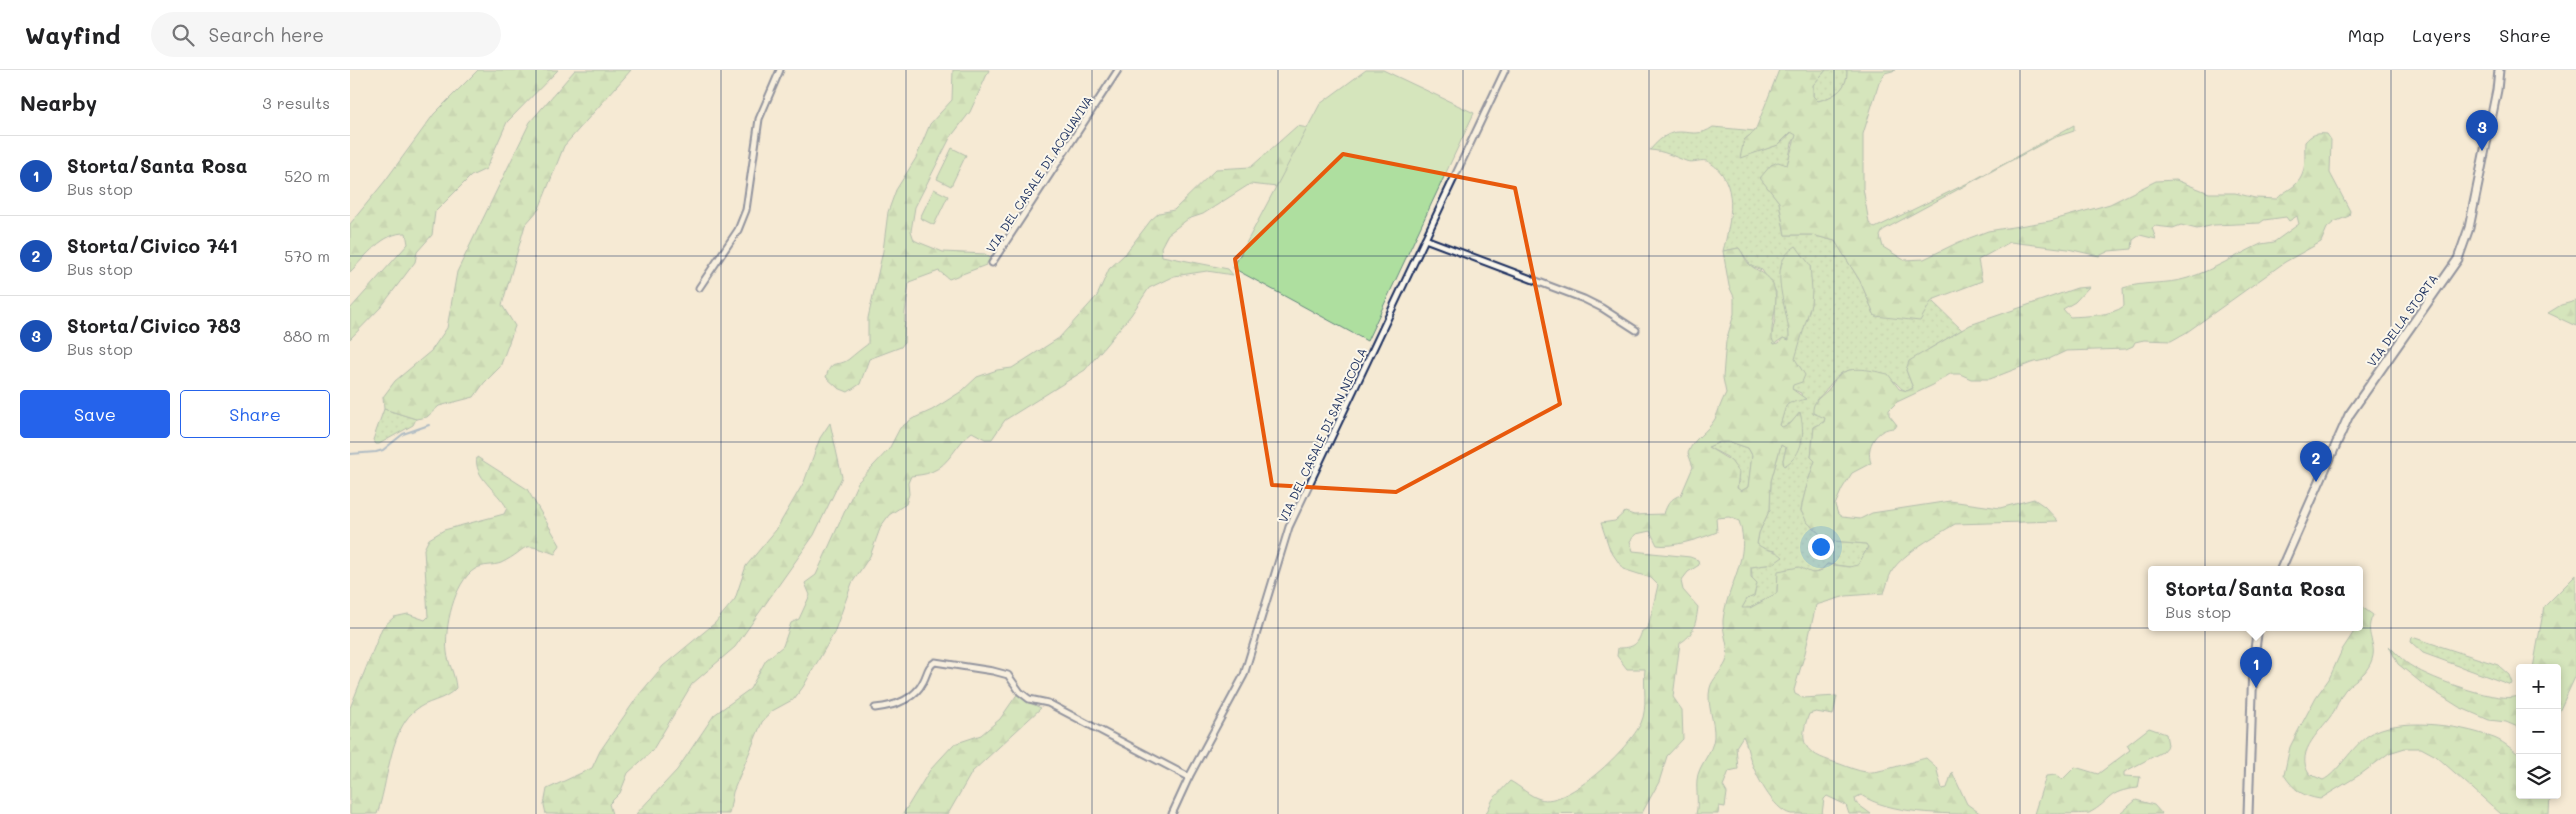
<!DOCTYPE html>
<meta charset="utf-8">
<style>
body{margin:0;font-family:Mali,sans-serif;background:#f6f6f6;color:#202124}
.controls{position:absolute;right:15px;bottom:15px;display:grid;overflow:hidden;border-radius:5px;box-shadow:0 2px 8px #0003}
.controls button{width:45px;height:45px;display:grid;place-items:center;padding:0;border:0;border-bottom:1px solid #e0e0e0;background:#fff;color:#202124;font:25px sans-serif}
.you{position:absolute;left:1470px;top:476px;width:18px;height:18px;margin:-12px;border:4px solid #fff;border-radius:50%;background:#1a73e8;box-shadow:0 0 0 8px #1a73e833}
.badge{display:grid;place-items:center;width:32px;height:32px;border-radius:50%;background:#2563eb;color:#fff;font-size:16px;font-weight:700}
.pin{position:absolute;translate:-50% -41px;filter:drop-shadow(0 1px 2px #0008)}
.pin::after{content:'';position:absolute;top:26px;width:18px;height:15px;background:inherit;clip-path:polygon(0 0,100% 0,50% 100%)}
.popup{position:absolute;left:1798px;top:496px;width:215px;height:65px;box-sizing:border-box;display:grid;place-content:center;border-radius:5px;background:#fff;filter:drop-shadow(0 1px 4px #0005);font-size:16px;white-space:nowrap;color:#757577}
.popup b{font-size:19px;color:#202124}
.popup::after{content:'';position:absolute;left:50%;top:100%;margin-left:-10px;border:10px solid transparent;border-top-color:#fff}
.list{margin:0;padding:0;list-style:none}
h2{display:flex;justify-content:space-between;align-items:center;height:65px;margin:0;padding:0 20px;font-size:21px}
h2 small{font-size:16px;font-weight:400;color:#757577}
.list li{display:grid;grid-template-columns:32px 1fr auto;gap:15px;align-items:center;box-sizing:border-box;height:80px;padding:0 20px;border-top:1px solid #e0e0e0}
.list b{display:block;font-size:19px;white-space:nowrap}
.list p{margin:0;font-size:16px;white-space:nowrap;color:#757577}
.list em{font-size:16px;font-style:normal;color:#757577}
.actions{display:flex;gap:10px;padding:15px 20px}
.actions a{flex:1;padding:11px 0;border:1px solid #2563eb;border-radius:5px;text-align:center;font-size:18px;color:#2563eb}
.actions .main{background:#2563eb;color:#fff}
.icon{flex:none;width:28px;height:28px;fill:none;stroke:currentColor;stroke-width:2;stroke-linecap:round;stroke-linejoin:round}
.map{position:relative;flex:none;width:2226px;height:744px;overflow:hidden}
header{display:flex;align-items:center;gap:30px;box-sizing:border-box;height:70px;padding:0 25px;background:#fff;border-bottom:1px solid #e0e0e0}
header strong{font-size:24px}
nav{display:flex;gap:28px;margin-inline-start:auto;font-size:18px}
.search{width:350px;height:45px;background:#f6f6f6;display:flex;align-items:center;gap:12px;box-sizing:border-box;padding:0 18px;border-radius:28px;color:#757577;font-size:19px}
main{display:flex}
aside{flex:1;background:#fff}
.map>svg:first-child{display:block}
.grass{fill:url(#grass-dots);stroke:#64877e}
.forest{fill:url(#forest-firs);stroke:#64877e;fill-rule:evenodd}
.garden{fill:#aedf9f;stroke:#64877e}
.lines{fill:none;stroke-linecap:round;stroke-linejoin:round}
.stream{stroke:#5e87b1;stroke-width:2}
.minor-casing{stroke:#1b2f5e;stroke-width:9}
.secondary-casing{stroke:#1b2f5e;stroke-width:11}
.minor{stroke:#fbf7ec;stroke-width:5}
.secondary{stroke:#fbf7ec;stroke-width:7}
.marked{fill:none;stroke:#e8590c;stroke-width:4;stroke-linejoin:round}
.grid{fill:none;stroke:#1b2f5e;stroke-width:1;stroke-opacity:0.55}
.labels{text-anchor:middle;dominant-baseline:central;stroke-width:4;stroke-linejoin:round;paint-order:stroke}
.street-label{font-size:12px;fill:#1b2f5e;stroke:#fbf7ec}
</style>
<header>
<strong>Wayfind</strong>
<div class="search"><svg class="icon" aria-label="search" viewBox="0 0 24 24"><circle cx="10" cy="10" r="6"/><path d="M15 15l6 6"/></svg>Search here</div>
<nav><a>Map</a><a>Layers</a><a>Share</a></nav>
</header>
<main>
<aside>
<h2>Nearby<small>3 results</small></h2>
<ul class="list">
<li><span class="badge" style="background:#1a4fb4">1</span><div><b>Storta/Santa Rosa</b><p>Bus stop</p></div><em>520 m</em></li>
<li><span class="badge" style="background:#1a4fb4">2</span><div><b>Storta/Civico 741</b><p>Bus stop</p></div><em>570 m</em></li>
<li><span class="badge" style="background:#1a4fb4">3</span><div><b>Storta/Civico 783</b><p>Bus stop</p></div><em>880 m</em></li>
</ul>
<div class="actions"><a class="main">Save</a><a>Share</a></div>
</aside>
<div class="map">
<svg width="2226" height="744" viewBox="0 0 2226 744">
<defs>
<pattern id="grass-dots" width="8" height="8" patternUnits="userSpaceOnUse" patternTransform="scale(1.25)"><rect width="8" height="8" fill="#aedf9f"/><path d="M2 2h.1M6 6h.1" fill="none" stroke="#95c08b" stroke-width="1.8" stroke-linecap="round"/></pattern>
<pattern id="forest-firs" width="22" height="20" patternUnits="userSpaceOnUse" patternTransform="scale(1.25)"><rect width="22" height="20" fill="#aedf9f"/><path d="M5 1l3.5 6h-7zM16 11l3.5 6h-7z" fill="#95c08b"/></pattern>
</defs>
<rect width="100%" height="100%" fill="#f5ead4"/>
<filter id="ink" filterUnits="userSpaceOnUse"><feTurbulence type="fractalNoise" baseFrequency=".02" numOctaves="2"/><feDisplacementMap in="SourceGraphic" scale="10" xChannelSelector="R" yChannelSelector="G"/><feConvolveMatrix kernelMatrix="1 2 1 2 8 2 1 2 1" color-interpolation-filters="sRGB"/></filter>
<g filter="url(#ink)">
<g class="grass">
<path d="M1476 0H1497C1498 19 1484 27 1468 31L1463 26V15Z"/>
<path d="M1363 57 1405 61 1394 70 1391 87 1428 75 1442 62 1447 65 1442 73 1437 96 1421 95 1411 108 1429 132 1435 165H1462L1485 171 1510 211 1525 246 1582 231 1612 260 1579 279 1556 300 1563 318 1557 321C1549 319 1548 313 1542 310 1528 303 1504 294 1490 304 1483 309 1476 322 1466 330L1471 345 1475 348 1474 352 1464 357 1461 387 1465 391C1460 405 1453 426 1451 441L1463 459 1484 471 1516 474 1518 477 1508 495 1500 497 1477 494C1474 497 1471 501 1468 502 1452 509 1427 480 1427 523L1400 538 1391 539 1397 529 1404 526 1401 497 1423 494 1426 481 1413 479 1407 474 1409 463 1420 439 1421 411 1431 375 1436 378 1433 390 1434 396 1450 343 1441 353 1432 358 1430 355C1435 339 1433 331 1452 330L1451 323 1442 319 1444 289 1461 234 1460 195 1432 190C1426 218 1441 243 1439 271L1433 268 1424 274 1421 268 1425 250 1426 222 1412 200 1401 196 1389 178 1373 181C1381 151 1390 111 1359 92 1352 88 1343 94 1336 91 1323 86 1314 81 1300 80 1328 46 1339 74 1363 57Z"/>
<polygon points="34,339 66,349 63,355 29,374 26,374 23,370"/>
<polygon points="1370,372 1380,372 1398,378 1402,385 1398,418 1391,421 1387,418 1389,411 1377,387 1358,377"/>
<polygon points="2062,567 2148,595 2159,605 2162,613 2161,615 2073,583 2061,572"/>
</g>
<g class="forest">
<path d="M128 0H208L157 52 136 99 121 106 85 142 82 165 67 182 65 192 31 237 0 269V239L58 174 56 163C33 162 15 187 0 202V154L35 111 84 44Z"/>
<polygon points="225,0 281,0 214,76 189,139 175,155 152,235 165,256 150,297 134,313 124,327 89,336 77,347 66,349 34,339 33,327 45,311 81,281 97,258 107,202 180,52"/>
<path d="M603 0H639L620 42 600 68 565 137 561 161 564 170 568 172 593 182 635 184 640 188 636 195 599 209 589 201 559 212 555 243 554 273 551 277 519 289 510 314 498 322 488 318 476 307C482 287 488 298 499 289 505 284 511 279 518 274V248L533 181 538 142 546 120 566 88 580 54 602 30Z"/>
<path d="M1429 0H1476L1463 15V26L1468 31C1484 27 1498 19 1497 0H1546L1535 3 1529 13 1513 64V118L1519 153 1525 158 1622 111 1724 55V61L1703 68 1533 160 1530 166 1533 177 1554 190 1574 189 1609 172 1638 161 1700 151 1760 134 1806 111 1826 110 1859 123H1885L1905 128 1927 129C1933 122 1940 120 1946 114 1958 102 1954 86 1955 72 1962 64 1966 63 1977 64L1981 70 1980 103 2000 141 1999 146 1984 152 1977 158 1971 172 1935 192 1837 262 1821 271 1794 270 1785 272 1783 276 1776 279 1716 281 1699 289 1681 293 1640 309H1621L1610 304H1600L1583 315 1547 332 1539 340V345L1547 355 1545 358C1527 358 1515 376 1521 393L1502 403 1492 419 1485 435 1488 444 1492 447 1510 449 1522 443 1600 431 1650 438 1684 429 1694 436 1708 451 1605 454C1587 465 1553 483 1542 501 1538 508 1537 516 1534 523L1496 526 1466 535 1455 583 1444 620 1445 624 1453 628 1487 626 1483 645 1466 642 1459 644C1445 678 1460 685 1490 694 1498 697 1508 701 1516 702 1527 704 1563 691 1576 688L1586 697 1592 719 1597 718 1602 702 1617 734 1631 744C1593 744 1540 744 1511 725L1505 728 1506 733 1521 744H1499L1496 735 1477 726 1474 729 1472 744C1463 744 1450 744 1441 744 1423 740 1405 704 1400 688 1397 680 1397 673 1393 666L1386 677 1388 699 1379 701 1373 716 1377 723 1375 737 1369 736 1368 744H1346C1349 732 1346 722 1347 710 1348 695 1363 683 1364 667 1365 651 1356 634 1360 618 1362 609 1372 601 1376 592 1381 578 1372 564 1373 550 1377 515 1402 487 1389 451L1379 447 1366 448 1367 462C1353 468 1321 478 1307 475L1300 461 1286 464 1280 471 1283 481 1340 487 1348 490 1349 495 1338 502 1331 511 1333 520 1348 537C1346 553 1344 565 1330 573L1323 627 1332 640 1333 669 1317 686 1309 712 1292 743 1136 744 1143 729 1160 711C1170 716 1179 726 1190 729 1218 738 1280 677 1291 653 1298 638 1293 615 1295 599H1277L1267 586 1268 578C1283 578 1288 575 1292 561L1298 558 1308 515 1301 508 1273 499 1260 480 1251 453 1265 451 1275 442 1284 445 1314 444C1317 434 1321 428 1331 425L1343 397 1338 383C1344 367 1357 363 1365 349 1369 340 1371 332 1376 323L1373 308 1374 294 1376 271 1384 244V227L1379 216 1373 181 1389 178C1393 183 1395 190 1399 194 1410 204 1421 203 1425 221 1429 239 1417 260 1424 274L1429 273 1433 268 1439 270C1441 242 1413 195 1446 176L1460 195 1462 220 1461 234 1445 289 1455 305 1452 312 1443 315 1442 319 1456 329C1432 336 1439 328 1430 355L1432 357 1441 353 1450 342C1455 362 1454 385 1434 396L1433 390 1436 378 1431 375 1421 411 1420 439 1409 463 1407 474C1415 481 1425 479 1433 487L1423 494 1401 497V507L1407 513 1404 526 1397 529 1392 538H1400L1427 523 1428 501 1449 497 1462 503 1470 502 1477 494 1500 497 1508 495 1518 477 1516 474 1484 471 1471 465 1457 452 1451 441C1453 426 1460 405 1465 391L1461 387 1464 357 1474 352 1475 348 1463 343C1462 332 1469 328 1477 321 1481 317 1484 310 1488 306 1501 294 1523 301 1538 304L1549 319 1557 321 1563 318 1556 300 1559 291 1620 255 1727 218 1739 217 1725 232 1713 239 1720 247C1735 246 1762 246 1774 236L1773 218C1794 211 1816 215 1838 208 1863 200 1887 185 1911 174L1924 172 1949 154 1947 146 1939 151 1936 147 1914 150 1910 153 1864 155 1847 159 1831 155 1823 158 1805 156 1802 158 1806 169 1790 165 1783 170 1782 179 1759 181 1749 186 1718 179 1660 172 1628 190 1632 211 1582 230 1570 251 1525 246 1510 211 1485 171 1462 165H1435L1429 132 1410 108 1421 95 1428 92 1437 95 1446 65 1441 62 1428 75 1390 88 1394 70 1405 61ZM1370 372H1380L1398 378 1402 385 1398 417 1391 421 1387 418 1389 402 1381 391 1358 377Z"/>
<path d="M947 56 958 58 927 117 900 114 853 144 838 149 818 164 811 177 812 186 878 199 883 205 857 201 824 206 799 218 781 245 735 300 655 350 642 369H635L622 362C606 373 600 395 581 402 575 405 567 405 561 406L558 413 559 424 556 434 539 445 531 456 520 486 502 513 484 563 453 617 444 629 422 641 412 652 383 722 379 744H286L327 700 364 645 400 619 416 590 433 576 441 553 449 549 460 525 455 513 466 505 508 412 539 379 550 358 562 349 582 340 612 321 627 307 647 300 662 298 709 268 747 226 759 199 775 184 801 150 809 143 824 140 866 99 901 97Z"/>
<polygon points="2226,231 2226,256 2198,243 2211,235"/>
<polygon points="480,353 492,407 464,465 385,577 342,614 302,681 278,703 270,723 259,734 262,744 196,744 194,735 197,719 242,698 250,681 288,626 313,596 365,553 385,529 396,496 426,460 454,412 470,368"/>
<path d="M127 387 177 419 210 475 205 484C167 470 182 478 151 493 143 496 133 494 125 499 104 512 94 558 97 582 98 594 105 603 106 618 95 631 76 630 63 642 39 664 38 714 27 744H0V638L32 558 44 547 58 544 75 550 78 547 74 479 79 469 94 460 154 444 157 438C147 420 123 407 127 387Z"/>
<polygon points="2226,505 2226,605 2207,646 2207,598 2183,598 2194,537"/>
<path d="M2012 537 2023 545C2011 568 2035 576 2015 602 2009 609 2000 613 1995 620 1990 626 1988 634 1984 641 1973 660 1944 680 1959 704L1973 710C1987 704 2002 676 2019 665 2047 646 2110 655 2141 667 2152 670 2161 679 2170 685V725H2200L2199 744H2151L2086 686 2071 678H2055L2039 683 2011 704 1970 729C1952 726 1944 720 1934 705L1940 677 1947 663 1966 627 1979 609 1992 580 2007 557H2010Z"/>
<path d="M2039 576C2047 584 2054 592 2063 597 2079 608 2154 636 2170 625V658L2156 652 2139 650 2109 637 2074 615 2048 594Z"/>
<polygon points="668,623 678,632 691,638 622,702 598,744 553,744 580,700 604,674 631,665 650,649"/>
<path d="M1799 658 1816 664 1818 675 1812 682 1774 702V706L1790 707 1788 718C1756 721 1762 731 1739 743 1730 744 1696 744 1684 744L1696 706 1706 705 1712 710 1725 697 1748 704 1780 680 1777 675Z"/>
<polygon points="1786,730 1804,735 1812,744 1770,744"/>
</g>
<g class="garden">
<polygon points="1016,0 1033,0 1124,43 1017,271 883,198 970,34"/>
<polygon points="602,78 616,85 601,116 587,109"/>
<polygon points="584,119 598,126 584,155 570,148"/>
</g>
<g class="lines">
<polyline class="stream" points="0,384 26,382 33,380 53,364 79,355"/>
<g class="minor-casing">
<g id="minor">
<polyline points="1075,169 1234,229 1252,238 1286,260"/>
<polyline points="642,193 768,0"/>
<polyline points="349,218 388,160 396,140 409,49 430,0"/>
<path d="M525 638C544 636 564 630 573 612 578 603 577 597 585 592L643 601 658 605 670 622 679 629 698 633 839 707"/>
<polyline points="822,744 839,707 894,605 939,457 1155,0"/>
</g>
</g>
<g class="secondary-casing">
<g id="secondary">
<polyline points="1931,499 1999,345 2108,189 2119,158 2147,20 2149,0"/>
<polyline points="1898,744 1903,594 1908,557"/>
</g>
</g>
<use href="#minor" class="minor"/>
<use href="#secondary" class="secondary"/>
</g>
</g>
<path d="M0 0H2226V744H0ZM993 84 1165 118 1210 334 1046 422 922 415 885 189Z" fill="#f5ead4" fill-opacity=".55" fill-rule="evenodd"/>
<path class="marked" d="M993 84 1165 118 1210 334 1046 422 922 415 885 189Z"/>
<path class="grid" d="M186 0V744M371 0V744M556 0V744M742 0V744M928 0V744M1113 0V744M1299 0V744M1484 0V744M1670 0V744M1855 0V744M2041 0V744M0 186H2226M0 372H2226M0 558H2226"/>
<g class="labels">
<g class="street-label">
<text transform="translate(689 104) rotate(-57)">VIA DEL CASALE DI ACQUAVIVA</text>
<text transform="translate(2052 250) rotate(-54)">VIA DELLA STORTA</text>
<text transform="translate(972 365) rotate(-65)">VIA DEL CASALE DI SAN NICOLA</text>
</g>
</g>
</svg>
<div class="controls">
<button>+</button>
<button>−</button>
<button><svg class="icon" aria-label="layers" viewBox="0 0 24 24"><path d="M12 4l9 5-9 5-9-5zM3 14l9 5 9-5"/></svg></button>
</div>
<div class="you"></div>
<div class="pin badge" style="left:1906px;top:618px;background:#1a4fb4">1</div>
<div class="popup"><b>Storta/Santa Rosa</b>Bus stop</div>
<div class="pin badge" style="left:1966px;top:412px;background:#1a4fb4">2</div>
<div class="pin badge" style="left:2132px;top:81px;background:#1a4fb4">3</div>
</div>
</main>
